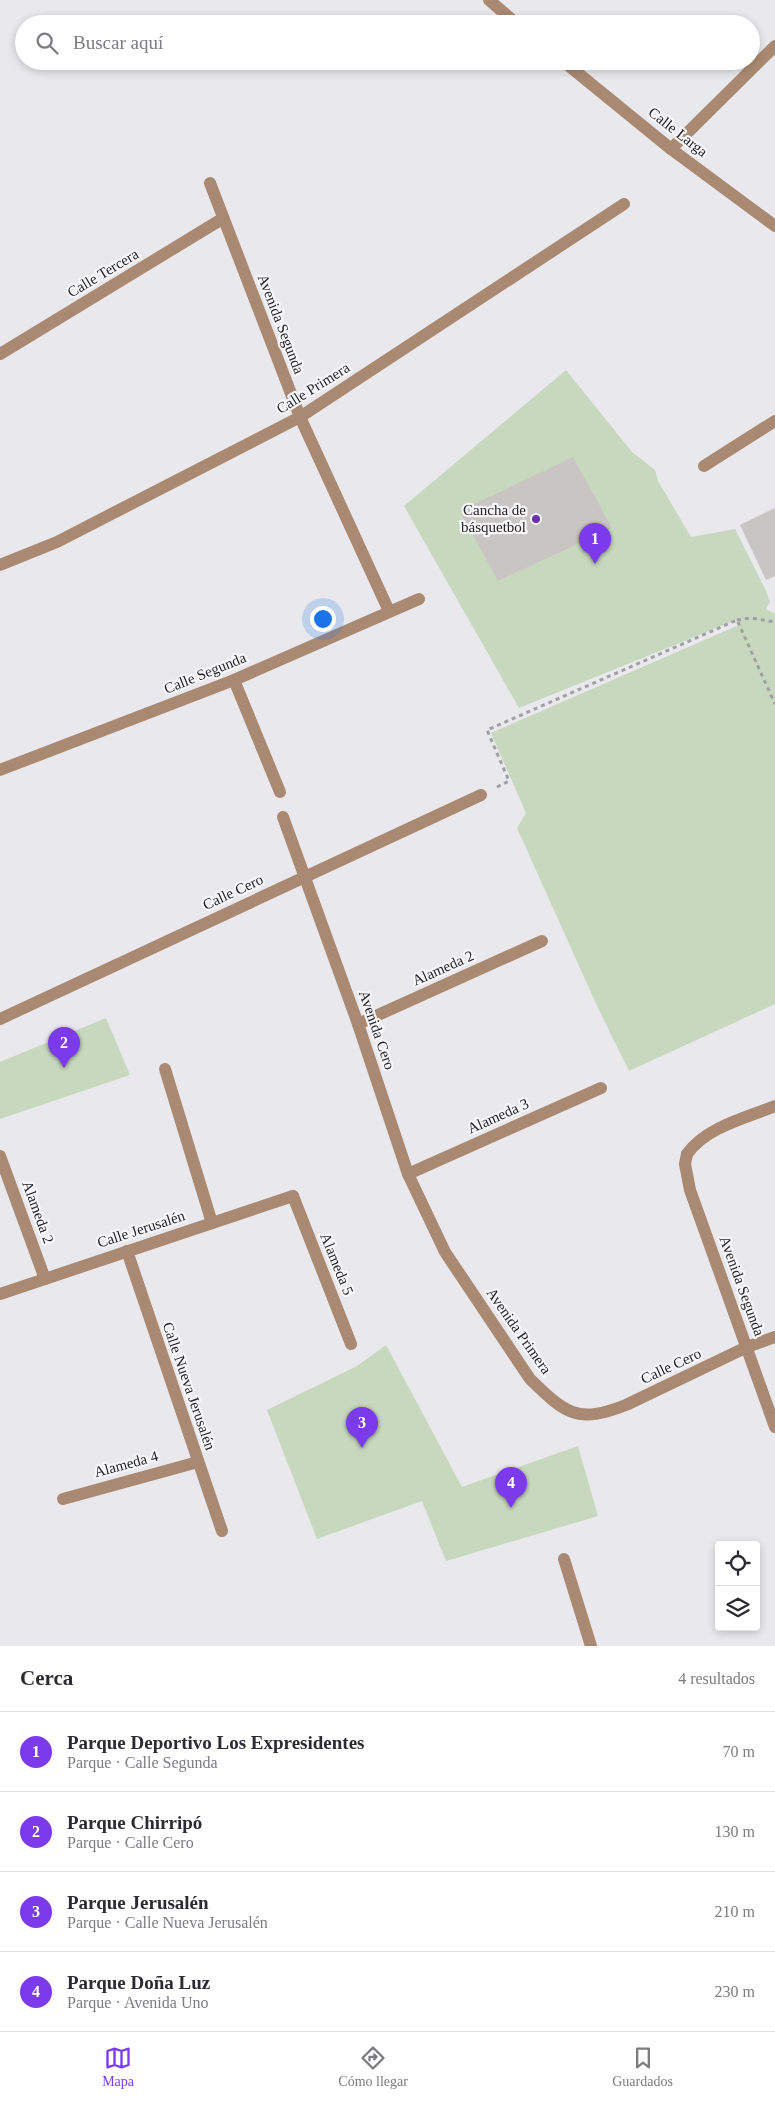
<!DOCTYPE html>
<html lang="es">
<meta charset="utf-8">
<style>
body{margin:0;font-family:Georgia,serif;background:#f2f2f3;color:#2b2b33}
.controls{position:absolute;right:15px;bottom:15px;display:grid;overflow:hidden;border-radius:5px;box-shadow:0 2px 8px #0003}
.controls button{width:45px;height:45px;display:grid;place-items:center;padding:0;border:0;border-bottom:1px solid #e1e1e2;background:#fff;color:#2b2b33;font:25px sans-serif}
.you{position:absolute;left:322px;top:618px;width:18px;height:18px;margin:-12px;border:4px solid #fff;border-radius:50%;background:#1a73e8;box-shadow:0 0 0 8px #1a73e833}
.badge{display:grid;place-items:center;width:32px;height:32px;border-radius:50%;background:#7c3aed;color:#fff;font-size:16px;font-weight:700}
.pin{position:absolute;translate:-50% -41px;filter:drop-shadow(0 1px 2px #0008)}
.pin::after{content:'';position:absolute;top:26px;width:18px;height:15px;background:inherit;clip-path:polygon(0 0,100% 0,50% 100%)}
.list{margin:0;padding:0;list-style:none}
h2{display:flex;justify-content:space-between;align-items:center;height:65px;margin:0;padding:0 20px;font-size:21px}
h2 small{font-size:16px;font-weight:400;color:#7c7c81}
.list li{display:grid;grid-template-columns:32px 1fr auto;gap:15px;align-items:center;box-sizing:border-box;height:80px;padding:0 20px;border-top:1px solid #e1e1e2}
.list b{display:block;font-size:19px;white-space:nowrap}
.list p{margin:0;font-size:16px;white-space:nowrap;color:#7c7c81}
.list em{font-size:16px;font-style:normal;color:#7c7c81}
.icon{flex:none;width:28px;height:28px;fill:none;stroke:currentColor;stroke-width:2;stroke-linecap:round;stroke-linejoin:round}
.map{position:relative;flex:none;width:775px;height:1646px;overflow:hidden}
.search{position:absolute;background:#fff;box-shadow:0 2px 8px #0003;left:15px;right:15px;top:15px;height:55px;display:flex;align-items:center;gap:12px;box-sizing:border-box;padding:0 18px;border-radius:28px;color:#7c7c81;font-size:19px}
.sheet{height:385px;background:#fff}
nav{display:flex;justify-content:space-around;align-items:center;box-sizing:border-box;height:70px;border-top:1px solid #e1e1e2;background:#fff;font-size:14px;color:#7c7c81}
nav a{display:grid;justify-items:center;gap:2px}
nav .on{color:#7c3aed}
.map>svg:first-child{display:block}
.green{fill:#c7d8be}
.building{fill:#c8c5c3}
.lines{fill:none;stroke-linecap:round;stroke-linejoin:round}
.path{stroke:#a1a0a3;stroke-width:3;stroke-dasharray:4 4;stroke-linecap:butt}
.lane{stroke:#aa8972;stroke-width:12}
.street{stroke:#aa8972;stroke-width:12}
.poi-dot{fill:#6c30a6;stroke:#f6f6f9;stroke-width:2}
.labels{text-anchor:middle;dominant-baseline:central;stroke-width:4.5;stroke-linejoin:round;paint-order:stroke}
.street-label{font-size:15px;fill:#262628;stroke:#f6f6f9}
.poi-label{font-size:15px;fill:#262628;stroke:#f6f6f9;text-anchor:end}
</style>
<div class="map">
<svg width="775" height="1646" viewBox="0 0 775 1646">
<rect width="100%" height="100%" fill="#e9e8ec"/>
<g class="green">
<polygon points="566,370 632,452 655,470 658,481 691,537 735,529 766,591 770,602 766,609 775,614 775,1004 629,1071 597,1006 517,828 526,813 491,733 739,625 736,620 519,708 404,506"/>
<polygon points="106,1018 130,1075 0,1119 0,1062"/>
<polygon points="386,1345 462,1487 578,1446 598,1516 446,1561 422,1501 317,1539 267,1410 357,1366"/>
</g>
<g class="building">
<polygon points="573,457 612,528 498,581 460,511"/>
<polygon points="775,508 775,576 766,580 740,525"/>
</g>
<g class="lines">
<g class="path">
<polyline points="737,620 751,618 775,622"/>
<polyline points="497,787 509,781 487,730 737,620 775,704"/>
</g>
<g class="lane">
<polyline points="704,466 775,421"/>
<polyline points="358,1024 542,941"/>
<polyline points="165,1069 212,1223"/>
<path d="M687 1154C706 1127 746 1118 775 1106"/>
<polyline points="0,1156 45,1279"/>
<polyline points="408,1174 601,1088"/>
<polyline points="293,1196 351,1344"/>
<polyline points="63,1499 198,1462"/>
</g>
<g class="street">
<polyline points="489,0 517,24"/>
<polyline points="563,61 671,149 775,226"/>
<polyline points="671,149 775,46"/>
<polyline points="210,183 300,417 389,611"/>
<polyline points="0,354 222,219"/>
<polyline points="0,565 57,542 300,417 624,204"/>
<polyline points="234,680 280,792"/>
<polyline points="0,770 234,680 419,599"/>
<path d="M283 817 358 1024 408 1174 445 1252 530 1379C566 1414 577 1424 626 1405L747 1347 775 1337"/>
<polyline points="0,1019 481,795"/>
<polyline points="687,1154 685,1164 690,1190 775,1427"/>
<polyline points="127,1251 222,1531"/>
<polyline points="0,1294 293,1196"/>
<polyline points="564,1559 591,1646"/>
</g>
</g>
<circle class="poi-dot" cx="536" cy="519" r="5"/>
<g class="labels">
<g class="street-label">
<text transform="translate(678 132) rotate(38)">Calle Larga</text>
<text transform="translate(103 273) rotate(-31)">Calle Tercera</text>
<text transform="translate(281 324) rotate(69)">Avenida Segunda</text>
<text transform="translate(313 388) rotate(-32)">Calle Primera</text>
<text transform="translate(205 673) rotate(-22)">Calle Segunda</text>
<text transform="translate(233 892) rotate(-25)">Calle Cero</text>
<text transform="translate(443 968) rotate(-24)">Alameda 2</text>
<text transform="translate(377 1030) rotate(71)">Avenida Cero</text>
<text transform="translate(498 1116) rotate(-24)">Alameda 3</text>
<text transform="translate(38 1212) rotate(70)">Alameda 2</text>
<text transform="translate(141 1229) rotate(-18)">Calle Jerusalén</text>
<text transform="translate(337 1264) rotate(68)">Alameda 5</text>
<text transform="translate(742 1286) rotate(70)">Avenida Segunda</text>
<text transform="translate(519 1331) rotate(55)">Avenida Primera</text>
<text transform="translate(671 1366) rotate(-25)">Calle Cero</text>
<text transform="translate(189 1386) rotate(71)">Calle Nueva Jerusalén</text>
<text transform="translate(126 1464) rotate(-15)">Alameda 4</text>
</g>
<g class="poi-label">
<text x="526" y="510">Cancha de<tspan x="526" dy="17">básquetbol</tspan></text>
</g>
</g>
</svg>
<div class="controls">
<button><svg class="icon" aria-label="locate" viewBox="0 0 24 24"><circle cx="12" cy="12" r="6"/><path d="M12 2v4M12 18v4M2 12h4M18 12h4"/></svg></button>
<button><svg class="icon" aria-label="layers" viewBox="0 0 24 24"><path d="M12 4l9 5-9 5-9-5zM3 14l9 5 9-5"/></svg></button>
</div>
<div class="you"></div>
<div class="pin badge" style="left:595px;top:564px">1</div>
<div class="pin badge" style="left:64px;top:1068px">2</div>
<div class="pin badge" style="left:362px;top:1448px">3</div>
<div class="pin badge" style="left:511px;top:1508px">4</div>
<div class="search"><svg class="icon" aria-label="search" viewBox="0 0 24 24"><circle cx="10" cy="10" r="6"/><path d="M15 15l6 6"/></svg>Buscar aquí</div>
</div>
<section class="sheet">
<h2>Cerca<small>4 resultados</small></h2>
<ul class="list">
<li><span class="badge">1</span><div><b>Parque Deportivo Los Expresidentes</b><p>Parque · Calle Segunda</p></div><em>70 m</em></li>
<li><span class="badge">2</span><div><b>Parque Chirripó</b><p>Parque · Calle Cero</p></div><em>130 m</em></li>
<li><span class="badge">3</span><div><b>Parque Jerusalén</b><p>Parque · Calle Nueva Jerusalén</p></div><em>210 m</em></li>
<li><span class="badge">4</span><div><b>Parque Doña Luz</b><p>Parque · Avenida Uno</p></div><em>230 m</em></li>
</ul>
</section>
<nav>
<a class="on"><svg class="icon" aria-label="map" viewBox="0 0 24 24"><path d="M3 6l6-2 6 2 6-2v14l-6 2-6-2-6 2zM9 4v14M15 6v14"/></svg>Mapa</a>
<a><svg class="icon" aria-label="directions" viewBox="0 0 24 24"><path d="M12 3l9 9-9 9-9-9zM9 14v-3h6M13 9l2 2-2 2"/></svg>Cómo llegar</a>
<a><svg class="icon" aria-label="saved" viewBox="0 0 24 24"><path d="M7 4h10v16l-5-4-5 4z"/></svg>Guardados</a>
</nav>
